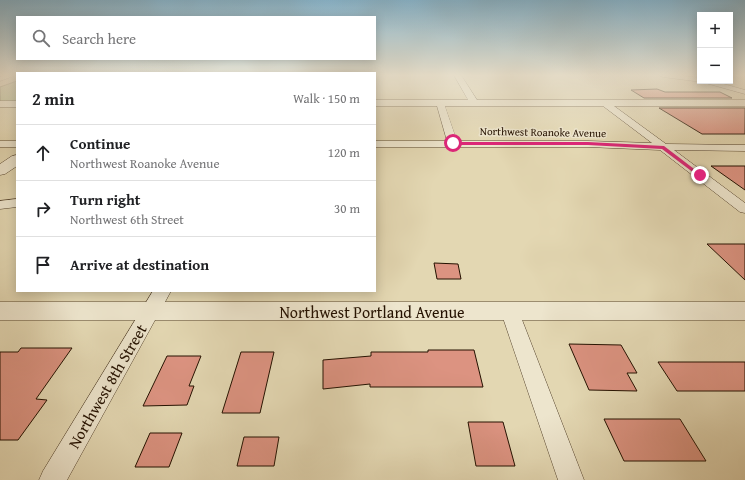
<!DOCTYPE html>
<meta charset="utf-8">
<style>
body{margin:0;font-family:"Gentium Book Plus",serif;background:#f6f6f6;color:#202124}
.controls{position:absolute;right:12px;top:12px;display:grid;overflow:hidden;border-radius:0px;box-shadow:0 2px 10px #0003}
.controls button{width:36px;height:36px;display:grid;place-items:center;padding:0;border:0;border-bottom:1px solid #e0e0e0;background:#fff;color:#202124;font:20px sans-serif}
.stop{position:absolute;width:12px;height:12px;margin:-9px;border:3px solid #db2777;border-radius:50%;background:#fff}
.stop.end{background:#db2777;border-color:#fff;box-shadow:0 1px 4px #0008}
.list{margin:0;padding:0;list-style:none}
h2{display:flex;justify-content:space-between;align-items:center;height:52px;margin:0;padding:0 16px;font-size:17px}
h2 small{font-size:13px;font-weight:400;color:#757577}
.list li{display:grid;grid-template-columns:26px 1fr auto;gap:12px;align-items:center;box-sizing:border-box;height:56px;padding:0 16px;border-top:1px solid #e0e0e0}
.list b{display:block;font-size:15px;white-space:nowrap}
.list p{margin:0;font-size:13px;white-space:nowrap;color:#757577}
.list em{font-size:13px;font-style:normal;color:#757577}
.icon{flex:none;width:22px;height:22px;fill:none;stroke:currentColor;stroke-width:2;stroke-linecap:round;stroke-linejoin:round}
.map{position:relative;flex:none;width:745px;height:480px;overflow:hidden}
.search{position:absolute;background:#fff;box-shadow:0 2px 10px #0003;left:16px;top:16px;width:360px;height:44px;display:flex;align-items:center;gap:10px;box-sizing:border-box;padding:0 14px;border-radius:0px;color:#757577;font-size:15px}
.panel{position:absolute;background:#fff;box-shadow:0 2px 10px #0003;left:16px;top:72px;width:360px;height:220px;border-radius:0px}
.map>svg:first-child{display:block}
.green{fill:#b3be8d;stroke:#6c6846}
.building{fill:#dc9381;stroke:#241100}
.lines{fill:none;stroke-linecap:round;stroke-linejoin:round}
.minor-casing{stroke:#54422c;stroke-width:1}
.tertiary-casing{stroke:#54422c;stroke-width:1}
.minor{fill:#ede5cd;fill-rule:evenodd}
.tertiary{fill:#ede5cd;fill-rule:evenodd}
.route{fill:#db2777}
.labels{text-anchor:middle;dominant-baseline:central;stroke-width:3;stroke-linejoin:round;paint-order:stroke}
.far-street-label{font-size:11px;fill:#241100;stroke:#ede5cd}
.near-street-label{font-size:16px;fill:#241100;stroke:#ede5cd}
</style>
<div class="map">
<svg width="745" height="480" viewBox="0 0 745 480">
<rect width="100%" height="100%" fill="#e3d7b2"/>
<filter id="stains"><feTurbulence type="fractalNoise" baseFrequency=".005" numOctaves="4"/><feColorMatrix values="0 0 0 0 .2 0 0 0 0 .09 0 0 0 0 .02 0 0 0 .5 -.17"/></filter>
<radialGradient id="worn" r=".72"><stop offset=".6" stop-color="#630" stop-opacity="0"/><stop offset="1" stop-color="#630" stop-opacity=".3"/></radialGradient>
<polygon class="green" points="17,81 17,103 0,103 0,87"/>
<g class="building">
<polygon points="657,89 665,92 720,92 732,98 644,98 631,90"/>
<polygon points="659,108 745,108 745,134 702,134"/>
<polygon points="711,166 745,166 745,190"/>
<polygon points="707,244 745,244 745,280"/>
<polygon points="434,263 458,264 461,279 437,279"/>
<polygon points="569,344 621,345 637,373 627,373 637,391 589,390"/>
<polygon points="21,348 72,348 36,399 47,400 18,440 0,440 0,352 18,352"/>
<polygon points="428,350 474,350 483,387 370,387 370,384 323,389 323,360 371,356 371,352 428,352"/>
<polygon points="241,352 274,352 260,413 222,413"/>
<polygon points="167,356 201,356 189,386 194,386 187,405 143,406"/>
<polygon points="658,362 745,362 745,391 677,391"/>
<polygon points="604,419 680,419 706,461 624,461"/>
<polygon points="468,422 503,422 515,466 476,466"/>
<polygon points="150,433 182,433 169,467 135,467"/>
<polygon points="244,437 279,437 274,466 237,466"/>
</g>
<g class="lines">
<g class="minor-casing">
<g id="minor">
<polygon points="5,75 16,75 0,81 0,77"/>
<path d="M454 75H461L477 100H745V106H614L666 144 745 145V151L674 150 745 203V213L740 212 660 150 588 147H375V141H447L437 106H375V100H468ZM445 106H603L652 143 588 141H457Z"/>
<polygon points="659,75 678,75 700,78 700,81 713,81 745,90 745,94 702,82 663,77"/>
<rect x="0" y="101" width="17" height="6"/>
<rect x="0" y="141" width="17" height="6"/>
<polygon points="17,199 17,207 0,209 0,201"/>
<polygon points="153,291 171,291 67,480 39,480 43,471"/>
<polygon points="510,305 517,307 519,312 584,480 558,480 501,312 503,307"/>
</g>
</g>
<g class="tertiary-casing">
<g id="tertiary">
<polygon points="17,155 17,166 5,174 0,175 0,164 12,156"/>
<rect x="0" y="302" width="745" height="18"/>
</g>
</g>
<use href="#minor" class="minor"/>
<use href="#tertiary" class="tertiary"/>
</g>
<linearGradient id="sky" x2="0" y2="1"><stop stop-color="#87b6cf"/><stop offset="0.53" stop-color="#f2eddc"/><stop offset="1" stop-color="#f2eddc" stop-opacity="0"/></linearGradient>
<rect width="745" height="142" fill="url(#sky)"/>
<polygon class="route" points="452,142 588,142 664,146 702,175 698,176 662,149 588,145 453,145"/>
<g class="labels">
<g class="far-street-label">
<text transform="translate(543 132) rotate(1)">Northwest Roanoke Avenue</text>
</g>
<g class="near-street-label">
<text x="372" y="312">Northwest Portland Avenue</text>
<text transform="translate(107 386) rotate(-60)">Northwest 8th Street</text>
</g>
</g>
<rect width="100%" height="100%" filter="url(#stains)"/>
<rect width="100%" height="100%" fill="url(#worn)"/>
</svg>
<div class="controls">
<button>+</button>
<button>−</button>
</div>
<div class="stop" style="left:453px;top:143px"></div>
<div class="stop end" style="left:700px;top:175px"></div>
<div class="search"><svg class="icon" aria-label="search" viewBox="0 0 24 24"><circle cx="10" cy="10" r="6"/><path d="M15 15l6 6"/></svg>Search here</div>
<section class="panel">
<h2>2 min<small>Walk · 150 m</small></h2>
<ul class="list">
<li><svg class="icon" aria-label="ahead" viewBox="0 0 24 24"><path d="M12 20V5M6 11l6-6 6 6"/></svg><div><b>Continue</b><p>Northwest Roanoke Avenue</p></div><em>120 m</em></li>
<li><svg class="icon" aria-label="right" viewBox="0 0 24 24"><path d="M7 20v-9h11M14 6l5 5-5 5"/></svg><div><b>Turn right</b><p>Northwest 6th Street</p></div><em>30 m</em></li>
<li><svg class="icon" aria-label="arrive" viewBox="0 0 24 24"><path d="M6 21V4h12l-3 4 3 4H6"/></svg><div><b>Arrive at destination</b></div></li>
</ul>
</section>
</div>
